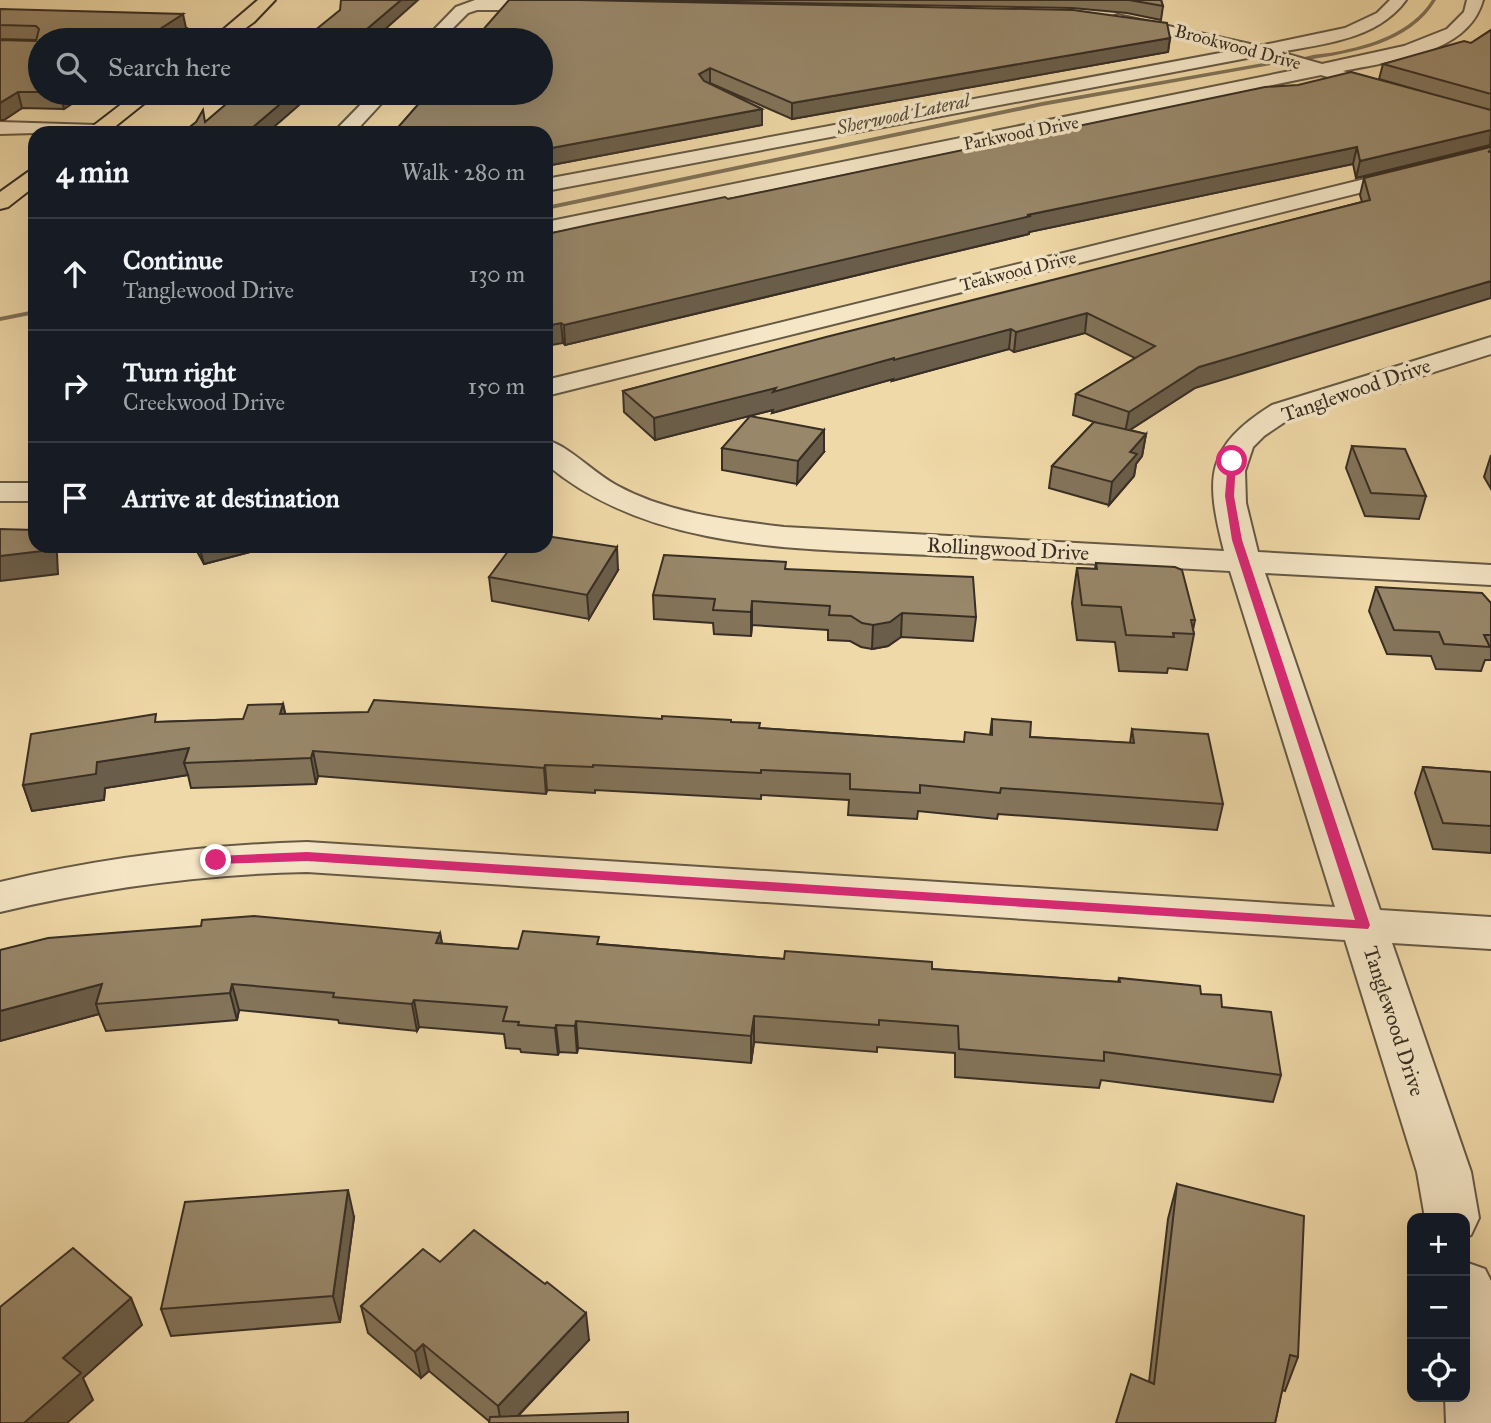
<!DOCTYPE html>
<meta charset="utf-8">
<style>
body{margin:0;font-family:"IM FELL Great Primer",serif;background:#20242c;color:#f1f3f6}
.controls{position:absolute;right:21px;bottom:21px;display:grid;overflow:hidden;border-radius:14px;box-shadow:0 7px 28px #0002}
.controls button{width:63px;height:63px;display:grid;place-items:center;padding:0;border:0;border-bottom:2px solid #363941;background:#171b24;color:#f1f3f6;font:35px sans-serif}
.stop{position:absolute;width:21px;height:21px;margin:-16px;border:5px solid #db2777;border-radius:50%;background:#fff}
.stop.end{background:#db2777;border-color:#fff;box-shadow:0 2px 7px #0008}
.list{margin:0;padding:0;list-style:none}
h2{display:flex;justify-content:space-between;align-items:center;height:91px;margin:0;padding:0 28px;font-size:30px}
h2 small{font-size:23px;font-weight:400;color:#9ea1a6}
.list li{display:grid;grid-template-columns:46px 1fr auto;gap:21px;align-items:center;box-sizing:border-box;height:112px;padding:0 28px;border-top:2px solid #363941}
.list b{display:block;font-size:26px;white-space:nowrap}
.list p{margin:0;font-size:23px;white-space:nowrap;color:#9ea1a6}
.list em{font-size:23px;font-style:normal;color:#9ea1a6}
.icon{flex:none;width:38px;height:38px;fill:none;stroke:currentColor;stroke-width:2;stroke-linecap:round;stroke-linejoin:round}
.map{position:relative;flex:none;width:1491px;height:1423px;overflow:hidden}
.search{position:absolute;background:#171b24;box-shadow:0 7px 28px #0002;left:28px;top:28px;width:525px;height:77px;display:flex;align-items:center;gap:18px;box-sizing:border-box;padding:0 24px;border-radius:38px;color:#9ea1a6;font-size:26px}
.panel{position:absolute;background:#171b24;box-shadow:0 7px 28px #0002;left:28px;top:126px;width:525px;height:427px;border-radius:21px}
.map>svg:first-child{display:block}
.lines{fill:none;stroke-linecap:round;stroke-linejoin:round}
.stream{fill:#817258;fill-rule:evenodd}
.minor-casing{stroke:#665945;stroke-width:4}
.major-casing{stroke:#382e24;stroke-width:4}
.minor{fill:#f5e6c6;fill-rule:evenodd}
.major{fill:#f0d9a8;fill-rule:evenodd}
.wall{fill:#83745a;stroke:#382e24;stroke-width:2}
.shaded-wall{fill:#6a5e4a;stroke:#382e24;stroke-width:2}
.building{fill:#988769;stroke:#382e24;stroke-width:2}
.route{fill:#db2777}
.labels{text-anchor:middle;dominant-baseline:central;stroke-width:7;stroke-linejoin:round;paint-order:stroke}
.far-street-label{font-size:18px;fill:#382e24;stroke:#f5e6c6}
.far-water-label{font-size:19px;font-style:italic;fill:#564a3a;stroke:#f5e6c6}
.street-label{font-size:21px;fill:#382e24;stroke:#f5e6c6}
</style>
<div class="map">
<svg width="1491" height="1423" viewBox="0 0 1491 1423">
<rect width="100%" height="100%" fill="#f0d9a8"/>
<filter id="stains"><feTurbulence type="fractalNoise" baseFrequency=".00286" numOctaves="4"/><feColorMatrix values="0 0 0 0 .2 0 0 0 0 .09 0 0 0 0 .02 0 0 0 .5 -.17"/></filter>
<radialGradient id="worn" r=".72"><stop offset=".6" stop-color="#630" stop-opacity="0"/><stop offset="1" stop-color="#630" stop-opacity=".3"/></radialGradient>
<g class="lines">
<g class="stream">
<path d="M1432 0H1436C1410 44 1352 53 1305 60L1302 58C1312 54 1324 54 1335 52 1371 45 1411 33 1432 0Z"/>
<polygon points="1269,62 1271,65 1042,106 546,210 546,206 1042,102"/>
<polygon points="35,310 35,314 0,321 0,317"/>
</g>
<g class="minor-casing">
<g id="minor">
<polygon points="475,0 558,0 566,5 558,10 477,10 468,13 441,40 424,40 456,7"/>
<path d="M1390 0H1406C1378 39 1324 44 1280 52L1322 64 1404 46 1447 29 1464 12 1467 0H1483C1468 55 1390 61 1343 71L1491 114V126L1321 75 546 236V222L1300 69 1258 56 546 191V179L1236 50 1112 23 1110 20 1112 17 1118 15 1259 46 1345 28 1377 13Z"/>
<polygon points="372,93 391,93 354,133 333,133"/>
<polygon points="0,122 97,125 107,131 0,134"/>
<polygon points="1491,148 1491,160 546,396 546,380"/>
<path d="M1491 337V354L1292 417 1264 436 1253 447 1245 471 1246 503 1258 552 1491 565V585L1265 573 1380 910 1491 917V949L1392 943 1471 1172 1479 1218 1471 1235 1465 1237V1218H1425L1417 1172 1345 940 307 872C203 874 101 888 0 912V882C101 858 203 845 307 842L1335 907 1230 571C1136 566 1042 561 948 556 814 548 655 556 546 464V440C570 446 594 474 618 486 668 513 728 520 784 527L1224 551C1205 477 1205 447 1272 405Z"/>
<rect x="0" y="483" width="35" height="18"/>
<polygon points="1465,1262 1485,1269 1491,1281 1491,1423 1446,1423 1445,1397 1465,1397"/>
</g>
</g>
<g class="major-casing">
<g id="major">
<polygon points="258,0 275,0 254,22 229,40 211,40"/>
<polygon points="136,93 157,93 107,133 84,133"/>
<polygon points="35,170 35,186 8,207 0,209 0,192 28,172"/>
</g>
</g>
<use href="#minor" class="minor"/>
<use href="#major" class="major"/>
</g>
<g class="wall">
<polygon points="623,0 1161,0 1163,6 1161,20 1127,13 1072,8"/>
<polygon points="0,9 186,28 168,40 40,40 88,93 64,109 22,108 4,120 0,120 0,40 36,40 0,39"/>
<polygon points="1491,30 1491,146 1356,178 1353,164 1029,232 1029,234 565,345 563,343 547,234 728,199 1431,94 1379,79 1383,64 1471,43"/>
<polygon points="1170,38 1168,52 792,119 710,83 709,83 762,109 762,125 546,166 546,133 541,40"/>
<polygon points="1491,147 1195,388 1130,430 1146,434 1142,456 1136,464 1134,476 1109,505 1049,488 1052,466 1094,422 1073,415 1076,394 1135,358 1085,333 1014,352 1009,349 892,381 893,379 772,413 773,410 655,440 624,412 623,391 1362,202 1360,195 1364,178"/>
<polygon points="1352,446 1426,496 1419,519 1365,516 1346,468"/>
<polygon points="722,448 824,452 797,484 722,470"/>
<polygon points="1491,455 1491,489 1484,477"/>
<polygon points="194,546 265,546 266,548 204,564"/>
<polygon points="1096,563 1195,620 1193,630 1194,634 1187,670 1168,668 1167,673 1119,671 1115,642 1077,640 1072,603 1077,568 1095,569"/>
<polygon points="786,569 976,617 973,641 901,637 888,646 872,649 861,647 850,641 828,640 828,630 752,625 751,636 714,634 713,623 654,619 653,595"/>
<polygon points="618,570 589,619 492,601 489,577"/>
<polygon points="1376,587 1491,603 1491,660 1485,660 1481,671 1436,669 1431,656 1387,654 1369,611"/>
<polygon points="283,704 285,714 662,719 731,722 760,728 964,742 990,735 992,719 1030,737 1130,743 1132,729 1223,804 1217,830 998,814 997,819 918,811 917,819 848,815 849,800 761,795 761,799 595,790 595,793 547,790 546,794 318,776 316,784 191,788 188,775 105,788 104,800 32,811 23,785 158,722 243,719"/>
<polygon points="1423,767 1491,772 1491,853 1433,849 1415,793"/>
<polygon points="440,933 442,944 518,949 599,944 784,959 1118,982 1119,978 1201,994 1222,1007 1281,1075 1273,1102 1101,1080 1099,1088 955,1077 955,1053 877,1047 877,1052 754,1042 751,1063 578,1048 577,1053 559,1052 558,1055 521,1052 520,1049 506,1048 504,1034 419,1027 417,1031 339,1023 338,1020 239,1010 237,1020 106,1031 99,1014 0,1041 0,950"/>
<polygon points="1177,1184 1298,1357 1285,1391 1282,1390 1275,1423 1149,1382 1168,1219"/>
<polygon points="354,1217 340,1322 171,1336 161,1309"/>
<polygon points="440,1262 589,1340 518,1416 490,1422 429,1371 421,1378 368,1333 361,1306"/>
</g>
<g class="shaded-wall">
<polygon points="401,0 418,0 373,40 354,40"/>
<polygon points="183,14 186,28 168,40 143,40"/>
<polygon points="1170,38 1168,52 792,119 792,103"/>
<polygon points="710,68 710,83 699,89 699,74"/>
<polygon points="18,92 22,108 4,120 0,120 0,103"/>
<polygon points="60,93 88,93 64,109"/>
<polygon points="293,93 313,93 267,133 246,133"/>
<polygon points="762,109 762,125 546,166 546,149"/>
<polygon points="1491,130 1490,145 1356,178 1360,161"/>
<polygon points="1357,147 1353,164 1029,232 1029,234 565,345 564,325 1027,215"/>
<polygon points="1491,281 1491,298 1195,388 1125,433 1129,412 1199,367"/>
<polygon points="1087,313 1085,333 1014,352 1016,332"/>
<polygon points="561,323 563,343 546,346 546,326"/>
<polygon points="1011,329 1009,349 892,381 893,379 772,413 773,410 655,440 654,418"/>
<polygon points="824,430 824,452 797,484 798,461"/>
<polygon points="1146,434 1142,456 1136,464 1134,476 1109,505 1112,482 1130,452"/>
<polygon points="51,546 55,546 57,554 58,574 0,581 0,556"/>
<polygon points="199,546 265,546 266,548 204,564"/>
<polygon points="617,547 618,570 589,619 587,595"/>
<polygon points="752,601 752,625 751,636 751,612"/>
<polygon points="902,613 901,637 888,646 872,649 873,625"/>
<polygon points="283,704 289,729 280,714"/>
<polygon points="189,748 184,763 188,775 105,788 104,800 32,811 23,785 97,762"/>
<polygon points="313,751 318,776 316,784 311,758"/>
<polygon points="545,765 547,790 546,794 544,768"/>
<polygon points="440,933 445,960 436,943"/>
<polygon points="102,984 96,1004 99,1014 0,1041 0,1011"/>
<polygon points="232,984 239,1010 237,1020 230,993"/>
<polygon points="414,1000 419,1027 417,1031 412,1004"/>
<polygon points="754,1016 754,1042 751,1063 751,1036"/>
<polygon points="576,1021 578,1048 577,1053 575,1026"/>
<polygon points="556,1025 559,1052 558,1055 555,1028"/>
<polygon points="348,1190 354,1217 340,1322 333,1296"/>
<polygon points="131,1298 142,1325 83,1378 93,1400 67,1423 24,1423 63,1358"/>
<polygon points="586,1313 589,1340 511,1423 501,1423 498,1406"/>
<polygon points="423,1344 429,1371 421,1378 415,1352"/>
</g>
<g class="building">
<polygon points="341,0 401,0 354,40 303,40 340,10"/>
<polygon points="509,0 579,0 1073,10 1167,23 1170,38 792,103 710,68 699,74 704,81 762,109 546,149 546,133 393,133 428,93 541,93 541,40 474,40"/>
<polygon points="1129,0 1161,0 1163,6"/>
<polygon points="0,9 183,14 143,40 40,40 40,92 18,92 0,103 0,40 36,41 39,29 36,26 0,25"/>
<polygon points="1491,30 1491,94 1383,64 1464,41 1471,43"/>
<polygon points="1351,72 1491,110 1491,130 1360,161 1357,147 1027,215 1031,216 564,325 561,323 546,326 546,237 550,237 547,234 593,224 725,197 728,199 1265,87 1298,85"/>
<polygon points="239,93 293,93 246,133 182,133 196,122 203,110 205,122"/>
<polygon points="1491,147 1491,150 1488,152 1491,151 1491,281 1199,367 1129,412 1076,394 1155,346 1087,313 1016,332 1011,329 894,360 894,358 773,392 776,388 654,418 623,391 826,337 1370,200 1364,178"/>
<polygon points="750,416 824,430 798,461 722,448"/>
<polygon points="1094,422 1146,434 1130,452 1137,454 1112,482 1052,466"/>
<polygon points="1352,446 1405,449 1426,496 1371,493"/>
<polygon points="0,529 35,530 35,546 51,546 51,550 0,556"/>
<polygon points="546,536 617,547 587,595 489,577 512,546 546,546"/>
<polygon points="664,555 786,562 785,569 973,577 976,617 902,613 890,622 873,625 862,623 851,616 829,615 830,606 752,601 751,612 713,610 715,599 653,595"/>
<polygon points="1096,563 1175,567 1182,570 1195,620 1191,620 1194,634 1173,633 1174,637 1126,635 1121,607 1082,605 1077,568 1097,569"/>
<polygon points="1376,587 1482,593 1491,603 1491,635 1484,635 1490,647 1444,644 1439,632 1394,630"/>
<polygon points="374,700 662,719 662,716 731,720 731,722 760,723 759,728 964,742 965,732 992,735 992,719 1031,722 1030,737 1134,743 1132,729 1208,734 1223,804 1001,788 1000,793 920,785 920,793 850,789 850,774 761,770 761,773 593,765 593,767 545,765 544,768 313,751 311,758 184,763 189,748 97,762 96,774 23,785 31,734 156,714 155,722 243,719 248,705 283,704 280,714 368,712"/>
<polygon points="1423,767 1491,772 1491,826 1443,823"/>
<polygon points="254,916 440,933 436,943 518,949 523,931 599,937 597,944 784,959 785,951 932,962 932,969 1120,982 1119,978 1200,986 1201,994 1221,995 1222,1007 1271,1012 1281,1075 1104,1052 1104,1061 959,1049 958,1026 879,1020 879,1025 754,1016 751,1036 576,1021 575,1026 556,1025 555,1028 518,1025 519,1022 503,1021 507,1007 414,1000 412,1004 333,997 334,993 232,984 230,993 96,1004 102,984 0,1011 0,950 48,938 201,926 202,920"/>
<polygon points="1177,1184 1304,1216 1298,1357 1290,1355 1275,1423 1116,1423 1131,1374 1154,1384"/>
<polygon points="348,1190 333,1296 161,1309 185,1202"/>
<polygon points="474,1230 545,1284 547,1282 586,1313 498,1406 423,1344 415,1352 361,1306 423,1249 440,1262"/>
<polygon points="73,1248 131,1298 63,1358 81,1373 24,1423 0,1423 0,1307"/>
<polygon points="628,1412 628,1423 489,1423 490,1417"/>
</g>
<polygon class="route" points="1232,458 1236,461 1234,496 1242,540 1370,925 1368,929 307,861 216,864 210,860 216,856 307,852 1355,920 1232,540 1225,496 1228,461"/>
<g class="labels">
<g class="far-street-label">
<text transform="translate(1238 47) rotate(15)">Brookwood Drive</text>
<text transform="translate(1021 133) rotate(-11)">Parkwood Drive</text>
<text transform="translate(1018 271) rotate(-14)">Teakwood Drive</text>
</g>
<g class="far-water-label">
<text transform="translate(903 114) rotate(-12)">Sherwood Lateral</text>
</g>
<g class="street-label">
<text transform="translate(1356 390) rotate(-19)">Tanglewood Drive</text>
<text transform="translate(1008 549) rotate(3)">Rollingwood Drive</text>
<text transform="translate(1394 1021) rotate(72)">Tanglewood Drive</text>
</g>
</g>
<rect width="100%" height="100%" filter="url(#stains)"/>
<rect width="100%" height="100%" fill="url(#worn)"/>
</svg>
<div class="controls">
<button>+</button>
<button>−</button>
<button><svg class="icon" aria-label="locate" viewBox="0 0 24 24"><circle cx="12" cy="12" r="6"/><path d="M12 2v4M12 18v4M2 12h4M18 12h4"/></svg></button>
</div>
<div class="stop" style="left:1232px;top:461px"></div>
<div class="stop end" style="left:216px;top:860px"></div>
<div class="search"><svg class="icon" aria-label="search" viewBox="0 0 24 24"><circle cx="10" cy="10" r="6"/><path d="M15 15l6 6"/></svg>Search here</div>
<section class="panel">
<h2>4 min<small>Walk · 280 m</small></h2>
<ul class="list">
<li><svg class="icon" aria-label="ahead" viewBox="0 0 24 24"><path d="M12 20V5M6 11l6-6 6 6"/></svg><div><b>Continue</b><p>Tanglewood Drive</p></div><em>130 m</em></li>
<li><svg class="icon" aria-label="right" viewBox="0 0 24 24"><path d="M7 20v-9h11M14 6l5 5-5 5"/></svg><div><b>Turn right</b><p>Creekwood Drive</p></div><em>150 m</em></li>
<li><svg class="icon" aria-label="arrive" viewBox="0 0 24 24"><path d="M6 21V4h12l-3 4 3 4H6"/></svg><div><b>Arrive at destination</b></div></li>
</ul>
</section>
</div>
